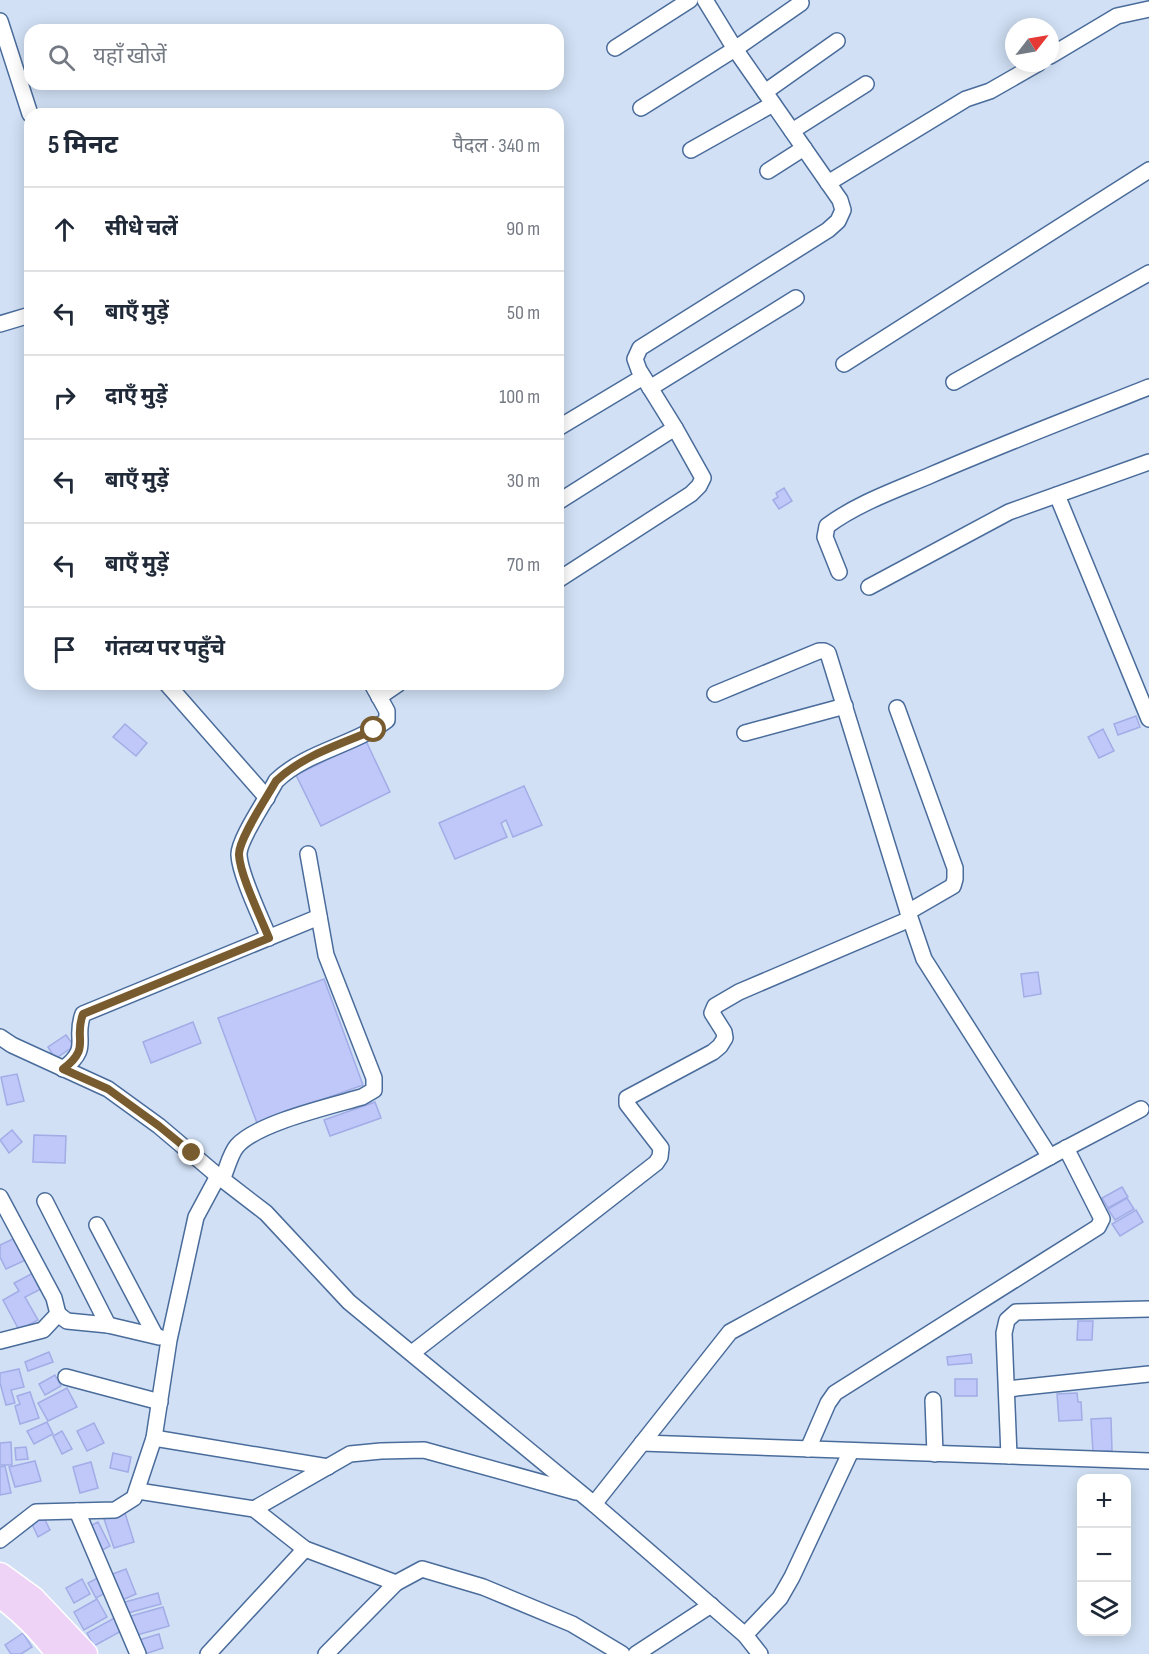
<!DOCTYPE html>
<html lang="hi">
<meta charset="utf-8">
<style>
body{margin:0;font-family:"Sofia Sans Condensed","Noto Sans Devanagari",sans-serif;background:#f6f6f7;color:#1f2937}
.controls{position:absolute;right:18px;bottom:18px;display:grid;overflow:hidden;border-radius:12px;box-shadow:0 3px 15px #0003}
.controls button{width:54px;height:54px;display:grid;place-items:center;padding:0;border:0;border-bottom:2px solid #e0e1e3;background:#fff;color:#1f2937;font:30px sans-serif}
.compass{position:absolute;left:1005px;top:18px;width:54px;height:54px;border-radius:50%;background:#fff;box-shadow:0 3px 15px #0003;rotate:59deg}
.stop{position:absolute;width:18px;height:18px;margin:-14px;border:4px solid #785b2e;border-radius:50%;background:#fff}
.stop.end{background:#785b2e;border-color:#fff;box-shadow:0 2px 6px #0008}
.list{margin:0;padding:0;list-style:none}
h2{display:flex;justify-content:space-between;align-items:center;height:78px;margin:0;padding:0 24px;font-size:26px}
h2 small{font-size:20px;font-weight:400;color:#747a83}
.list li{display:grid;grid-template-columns:39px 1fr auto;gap:18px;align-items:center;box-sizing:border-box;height:84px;padding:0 24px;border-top:2px solid #e0e1e3}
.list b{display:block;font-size:22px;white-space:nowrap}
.list em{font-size:20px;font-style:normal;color:#747a83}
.icon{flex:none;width:33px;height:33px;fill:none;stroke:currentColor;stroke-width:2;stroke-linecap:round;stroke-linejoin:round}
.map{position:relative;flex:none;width:1149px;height:1654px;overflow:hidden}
.search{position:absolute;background:#fff;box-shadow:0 3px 15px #0003;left:24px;top:24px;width:540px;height:66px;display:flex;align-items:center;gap:15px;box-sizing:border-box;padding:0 21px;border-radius:18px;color:#747a83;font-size:22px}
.panel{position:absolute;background:#fff;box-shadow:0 3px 15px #0003;left:24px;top:108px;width:540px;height:582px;border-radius:18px}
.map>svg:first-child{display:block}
.building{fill:#bfc8f8;stroke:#a2ace6;stroke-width:1.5}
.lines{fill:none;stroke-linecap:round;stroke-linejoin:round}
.street-casing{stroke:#4a6c9b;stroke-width:18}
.primary-casing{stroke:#fff;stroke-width:27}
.street{stroke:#fff;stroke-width:15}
.primary{stroke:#eed3f7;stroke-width:24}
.route{stroke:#785b2e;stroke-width:8}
</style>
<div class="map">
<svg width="1149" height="1654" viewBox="0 0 1149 1654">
<rect width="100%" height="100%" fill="#d1e0f5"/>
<g class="building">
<polygon points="784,488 792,501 779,509 773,500 778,497 776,493"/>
<polygon points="1136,716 1140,727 1118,735 1114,724"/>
<polygon points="125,724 147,743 136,756 113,737"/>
<polygon points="1103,729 1114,751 1099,758 1088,737"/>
<polygon points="366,741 390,792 321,826 296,775"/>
<polygon points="524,786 542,825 513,837 506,820 501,823 507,837 455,859 439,823"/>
<polygon points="1038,972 1041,994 1024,997 1021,974"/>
<polygon points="324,979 363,1085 257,1123 218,1018"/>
<polygon points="193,1022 201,1043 151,1063 143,1042"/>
<polygon points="66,1035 74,1046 55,1059 48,1047"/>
<polygon points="17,1074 24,1101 7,1105 1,1077"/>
<polygon points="375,1102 381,1118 330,1136 324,1120"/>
<polygon points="12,1130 22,1142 9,1153 0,1140"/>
<polygon points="34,1135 66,1136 65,1163 33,1162"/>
<polygon points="1122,1187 1128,1197 1108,1208 1102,1198"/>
<polygon points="1127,1198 1134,1209 1115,1220 1108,1209"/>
<polygon points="1136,1210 1143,1222 1120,1236 1112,1224"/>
<polygon points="17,1237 28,1259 6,1269 0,1257 0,1245"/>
<polygon points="37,1271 45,1287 25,1297 38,1320 19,1330 3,1300 19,1291 14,1283"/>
<polygon points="1078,1321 1093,1321 1092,1340 1077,1340"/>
<polygon points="49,1352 53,1362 28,1371 25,1362"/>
<polygon points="971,1354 972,1363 948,1365 947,1357"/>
<polygon points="19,1369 24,1387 11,1390 15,1403 6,1405 0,1383 0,1373"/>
<polygon points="55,1375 61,1386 45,1395 39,1384"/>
<rect x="955" y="1379" width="22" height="17"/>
<polygon points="67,1388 77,1407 48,1421 38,1403"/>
<polygon points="30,1392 39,1418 20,1424 15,1406 20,1404 17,1396"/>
<polygon points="1077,1393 1078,1402 1081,1402 1082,1420 1059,1421 1057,1394"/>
<polygon points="1111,1418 1112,1451 1093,1452 1091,1419"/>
<polygon points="47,1422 53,1434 34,1444 27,1431"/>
<polygon points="94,1423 104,1443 87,1451 77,1431"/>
<polygon points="62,1431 72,1449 62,1454 53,1436"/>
<polygon points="11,1442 12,1465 0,1465 0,1443"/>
<polygon points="26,1447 28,1459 16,1460 15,1448"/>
<polygon points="113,1453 131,1457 128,1472 110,1468"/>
<polygon points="35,1461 41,1481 15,1487 9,1467"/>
<polygon points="91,1462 98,1488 80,1493 73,1467"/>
<polygon points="5,1466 11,1493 0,1495 0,1467"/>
<polygon points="125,1513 134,1542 114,1548 104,1519"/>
<polygon points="43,1516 50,1530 38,1537 31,1522"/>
<polygon points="98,1522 110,1546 97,1553 86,1528"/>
<polygon points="126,1569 136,1594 120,1601 110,1575"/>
<polygon points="101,1576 109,1591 96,1598 88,1583"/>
<polygon points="82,1579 90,1594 74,1603 66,1588"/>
<polygon points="158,1593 161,1604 128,1613 125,1602"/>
<polygon points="97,1599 107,1617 84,1630 74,1612"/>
<polygon points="163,1607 169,1626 137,1635 131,1616"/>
<polygon points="118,1616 125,1629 94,1646 87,1633"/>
<polygon points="23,1633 32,1647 21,1654 11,1654 5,1645"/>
<polygon points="159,1634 163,1648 145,1654 136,1641"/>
</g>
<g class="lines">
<g class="street-casing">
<g id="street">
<polyline points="0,21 30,114"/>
<polyline points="615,48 690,0"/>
<polyline points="1050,56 1117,16 1149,9"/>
<polyline points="765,92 837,41"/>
<polyline points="641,108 735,49 801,3"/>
<polyline points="792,131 866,84"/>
<polyline points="691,150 773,104"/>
<polyline points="768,171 804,148"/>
<polyline points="828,183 966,99 990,91 1039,63"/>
<polyline points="0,324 30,315"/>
<polyline points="844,364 1149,170"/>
<polyline points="954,382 1149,273"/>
<polyline points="650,388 796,298"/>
<polyline points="558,428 643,377"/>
<polyline points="1057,495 1149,719"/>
<polyline points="558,502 675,428"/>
<path d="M839 572 825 537 827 526C858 503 896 490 931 475 1003 444 1076 416 1149 387"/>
<polyline points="558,580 691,494 699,486 703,478 675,428 639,370 635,359 640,348 828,230 838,221 843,210 840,200 735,49 705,0"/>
<polyline points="869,587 1009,512 1149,462"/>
<polyline points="167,684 267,798"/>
<polyline points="715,694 819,651 824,651 828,653 908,912 924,959 1050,1157"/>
<polyline points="379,697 398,684"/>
<polyline points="897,708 955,868 955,879 953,886 908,912"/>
<polyline points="745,733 845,706"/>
<path d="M269 938C261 918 240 875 239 855 238 840 268 797 276 781 307 751 353 746 387 720V711L372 684"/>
<polyline points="0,1037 12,1045 108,1089 159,1126 218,1176 266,1213 349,1302 594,1504 745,1635 760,1654"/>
<path d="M63 1069C92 1047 73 1040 83 1014L319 917"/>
<path d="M222 1180C227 1169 230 1154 237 1146 257 1123 331 1106 362 1097L374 1090V1078L326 955 308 854"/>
<polyline points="0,1197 54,1298 58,1314 43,1330 0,1341"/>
<polyline points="45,1201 108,1325"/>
<polyline points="97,1225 155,1335"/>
<polyline points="58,1314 67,1321 108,1325 159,1337"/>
<polyline points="412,1353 656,1163 660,1157 661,1148 627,1104 627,1098 713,1052 720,1046 725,1038 724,1032 712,1013 715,1006 739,992 910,919"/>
<polyline points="66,1377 160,1402"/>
<polyline points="1007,1389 1149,1374"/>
<polyline points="933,1400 935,1454"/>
<polyline points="154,1438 328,1467"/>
<polyline points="642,1443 1149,1461"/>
<polyline points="808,1449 828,1403 835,1393 1098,1227 1102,1219 1066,1148"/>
<polyline points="1009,1456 1004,1333 1007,1320 1016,1312 1149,1309"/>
<polyline points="138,1491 254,1509 305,1549 396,1583 422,1569 483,1587 572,1624 622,1654"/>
<polyline points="594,1504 730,1332 1057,1153 1141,1109"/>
<polyline points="254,1509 350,1454 381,1451 424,1450 576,1492"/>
<polyline points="77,1511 138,1654"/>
<polyline points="0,1540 36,1512 115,1510 134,1498 154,1438 169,1340 196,1217 218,1176"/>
<polyline points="745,1635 780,1598 792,1577 851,1451"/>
<polyline points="208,1654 305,1549"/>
<polyline points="326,1654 396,1583"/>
<polyline points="636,1654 711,1605"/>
</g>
</g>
<g class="primary-casing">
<g id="primary">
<polyline points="0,1575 33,1599 85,1654"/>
<path d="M0 1595C24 1612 41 1631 59 1654"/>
</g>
</g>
<use href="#street" class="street"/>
<use href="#primary" class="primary"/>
</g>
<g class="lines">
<path class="route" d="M192 1153 159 1126 108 1089 63 1069C92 1047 73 1040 83 1014L269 938C261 918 240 875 239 855 238 840 267 797 276 781 302 756 340 744 374 730"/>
</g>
</svg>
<div class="controls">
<button>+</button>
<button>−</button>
<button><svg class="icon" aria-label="layers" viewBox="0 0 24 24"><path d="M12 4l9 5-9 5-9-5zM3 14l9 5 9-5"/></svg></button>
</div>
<svg class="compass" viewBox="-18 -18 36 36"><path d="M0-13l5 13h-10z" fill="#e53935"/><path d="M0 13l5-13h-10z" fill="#747a83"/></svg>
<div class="stop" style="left:374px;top:730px"></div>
<div class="stop end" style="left:192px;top:1153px"></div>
<div class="search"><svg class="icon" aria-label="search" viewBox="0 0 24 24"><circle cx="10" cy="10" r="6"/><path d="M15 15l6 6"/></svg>यहाँ खोजें</div>
<section class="panel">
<h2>5 मिनट<small>पैदल · 340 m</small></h2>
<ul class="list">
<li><svg class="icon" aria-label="ahead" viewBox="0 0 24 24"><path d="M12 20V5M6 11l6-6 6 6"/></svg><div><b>सीधे चलें</b></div><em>90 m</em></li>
<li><svg class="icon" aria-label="left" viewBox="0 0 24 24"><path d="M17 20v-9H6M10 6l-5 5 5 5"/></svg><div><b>बाएँ मुड़ें</b></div><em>50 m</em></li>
<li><svg class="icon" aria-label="right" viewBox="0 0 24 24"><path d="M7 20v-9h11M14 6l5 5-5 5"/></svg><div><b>दाएँ मुड़ें</b></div><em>100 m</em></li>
<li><svg class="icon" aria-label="left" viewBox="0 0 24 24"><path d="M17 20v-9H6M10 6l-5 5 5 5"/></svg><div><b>बाएँ मुड़ें</b></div><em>30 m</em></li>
<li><svg class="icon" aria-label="left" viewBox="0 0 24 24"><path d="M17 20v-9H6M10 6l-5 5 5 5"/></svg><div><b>बाएँ मुड़ें</b></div><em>70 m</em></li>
<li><svg class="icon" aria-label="arrive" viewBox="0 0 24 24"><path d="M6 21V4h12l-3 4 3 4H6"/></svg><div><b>गंतव्य पर पहुँचे</b></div></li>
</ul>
</section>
</div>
